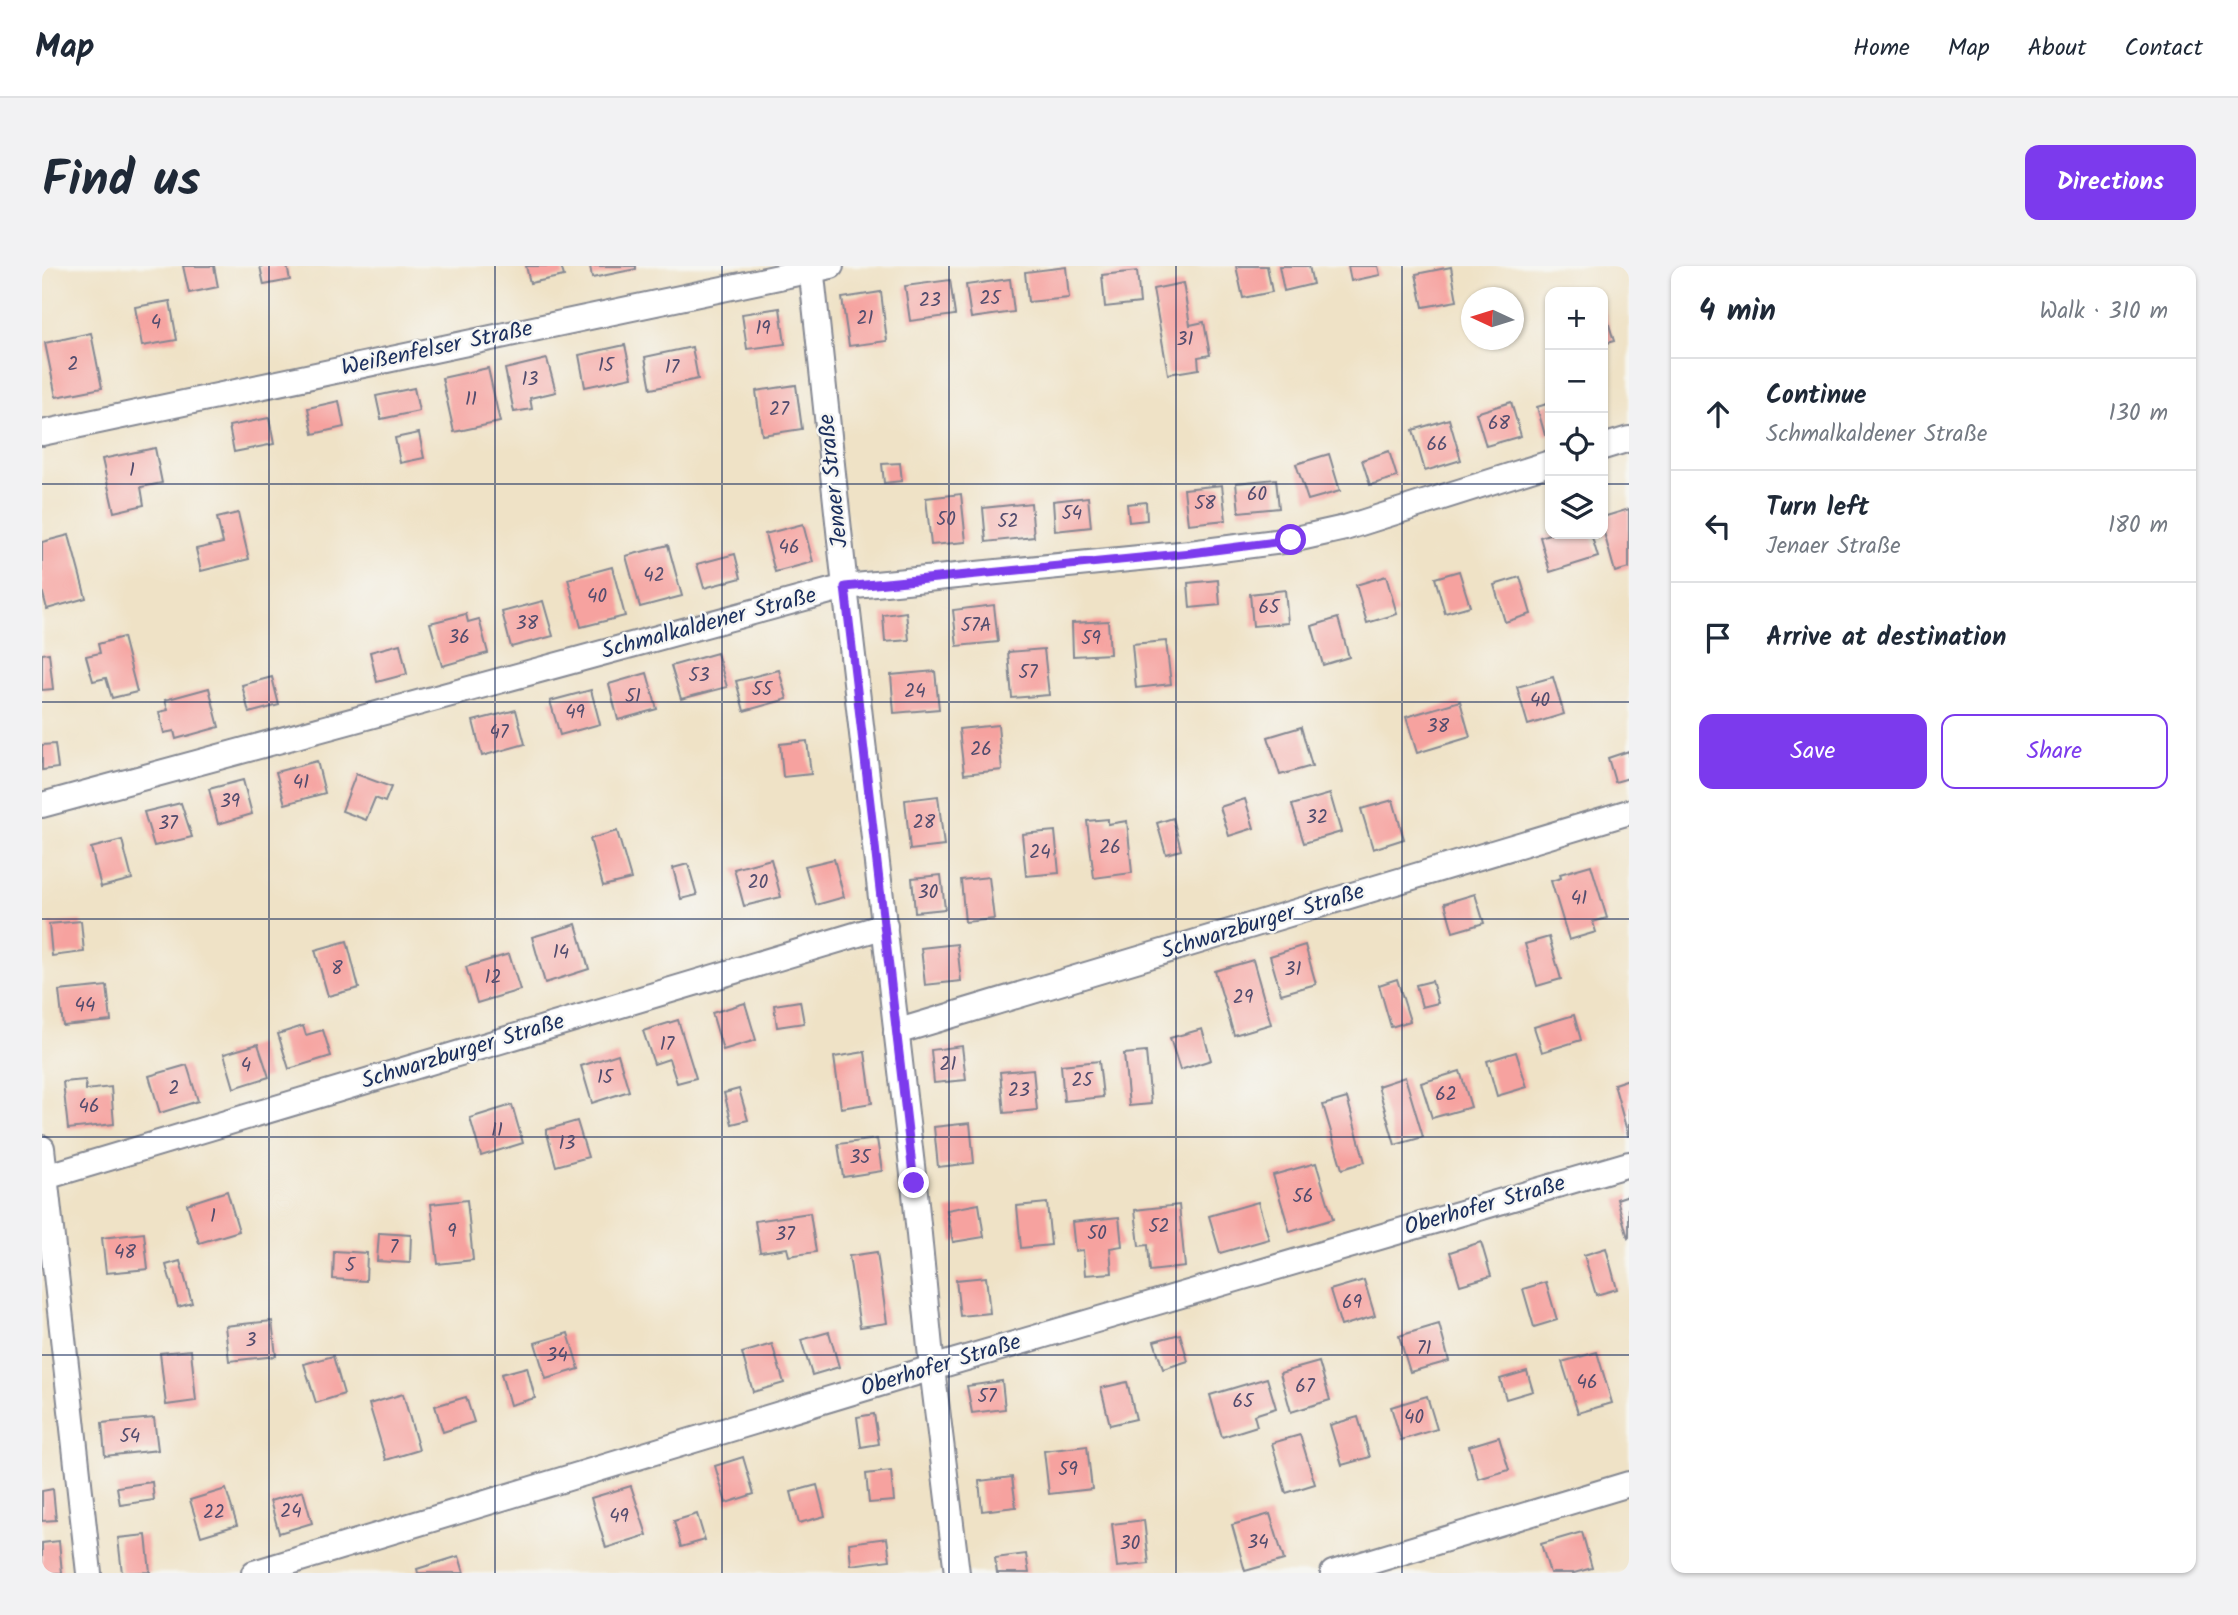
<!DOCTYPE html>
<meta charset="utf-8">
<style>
body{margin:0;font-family:Kalam,sans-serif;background:#f2f2f3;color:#1f2937}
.controls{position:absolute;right:21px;top:21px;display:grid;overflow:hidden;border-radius:14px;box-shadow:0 2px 5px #0004}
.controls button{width:63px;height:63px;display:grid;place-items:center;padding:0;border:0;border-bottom:2px solid #e0e1e3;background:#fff;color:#1f2937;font:35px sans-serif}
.compass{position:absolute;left:1419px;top:21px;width:63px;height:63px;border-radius:50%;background:#fff;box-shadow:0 2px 5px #0004;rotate:274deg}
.stop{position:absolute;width:21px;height:21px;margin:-16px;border:5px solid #7c3aed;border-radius:50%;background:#fff}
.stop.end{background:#7c3aed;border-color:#fff;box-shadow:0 2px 7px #0008}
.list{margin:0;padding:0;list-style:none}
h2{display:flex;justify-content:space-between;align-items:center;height:91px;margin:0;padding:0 28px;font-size:30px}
h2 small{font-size:23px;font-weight:400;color:#747a83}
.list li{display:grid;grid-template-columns:46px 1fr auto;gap:21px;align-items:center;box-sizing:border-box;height:112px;padding:0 28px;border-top:2px solid #e0e1e3}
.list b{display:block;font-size:26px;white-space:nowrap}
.list p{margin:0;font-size:23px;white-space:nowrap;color:#747a83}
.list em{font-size:23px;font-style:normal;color:#747a83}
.actions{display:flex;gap:14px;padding:21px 28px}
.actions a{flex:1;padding:16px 0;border:2px solid #7c3aed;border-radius:14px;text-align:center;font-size:24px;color:#7c3aed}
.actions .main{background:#7c3aed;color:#fff}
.icon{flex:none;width:38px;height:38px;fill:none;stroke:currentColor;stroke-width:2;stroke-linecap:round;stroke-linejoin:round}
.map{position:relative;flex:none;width:1587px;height:1307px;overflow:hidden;border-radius:14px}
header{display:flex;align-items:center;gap:42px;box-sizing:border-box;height:98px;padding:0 35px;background:#fff;border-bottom:2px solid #e0e1e3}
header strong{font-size:33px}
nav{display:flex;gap:38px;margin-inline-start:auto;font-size:24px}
.intro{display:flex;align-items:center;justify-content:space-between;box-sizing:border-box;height:168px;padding:0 42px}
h1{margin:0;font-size:49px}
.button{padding:18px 32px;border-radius:14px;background:#7c3aed;color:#fff;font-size:24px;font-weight:700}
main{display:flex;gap:42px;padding:0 42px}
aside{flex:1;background:#fff;border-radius:14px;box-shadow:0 2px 5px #0004}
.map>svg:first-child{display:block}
.building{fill:#f6a29f}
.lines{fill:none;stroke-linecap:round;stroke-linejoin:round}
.street-casing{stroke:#858892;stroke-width:28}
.street{stroke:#fff;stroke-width:24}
.route{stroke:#7c3aed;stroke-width:9}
.grid{fill:none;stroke:#1b2f5e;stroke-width:2;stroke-opacity:0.55}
.labels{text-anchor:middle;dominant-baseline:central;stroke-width:5;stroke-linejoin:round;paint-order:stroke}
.number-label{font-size:19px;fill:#524c6e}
.street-label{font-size:23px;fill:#1b2f5e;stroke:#f6f6f2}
</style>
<header>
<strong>Map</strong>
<nav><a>Home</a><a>Map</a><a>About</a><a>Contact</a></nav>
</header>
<div class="intro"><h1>Find us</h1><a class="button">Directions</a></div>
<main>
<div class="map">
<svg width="1587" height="1307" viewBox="0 0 1587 1307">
<rect width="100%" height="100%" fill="#f6f6f2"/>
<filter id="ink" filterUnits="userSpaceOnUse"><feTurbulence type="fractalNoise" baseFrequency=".0143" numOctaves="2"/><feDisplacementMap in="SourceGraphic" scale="14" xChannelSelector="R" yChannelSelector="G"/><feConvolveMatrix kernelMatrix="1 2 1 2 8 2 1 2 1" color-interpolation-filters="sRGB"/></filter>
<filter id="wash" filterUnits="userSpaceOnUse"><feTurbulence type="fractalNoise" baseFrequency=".00686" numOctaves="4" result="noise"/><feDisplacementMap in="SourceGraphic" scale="28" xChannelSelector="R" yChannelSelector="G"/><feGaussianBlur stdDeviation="1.57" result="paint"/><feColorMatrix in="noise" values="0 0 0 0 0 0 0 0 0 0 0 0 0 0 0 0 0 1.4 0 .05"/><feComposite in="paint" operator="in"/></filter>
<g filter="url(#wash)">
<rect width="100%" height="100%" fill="#efe2c6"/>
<g id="blocks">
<g class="building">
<polygon points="141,0 172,0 176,21 147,27"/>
<polygon points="218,0 245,0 248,14 222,19"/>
<polygon points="484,0 519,0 522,10 488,17"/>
<polygon points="548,0 594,0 594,3 550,12"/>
<polygon points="1194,0 1225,0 1230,26 1201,32"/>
<polygon points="1237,0 1267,0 1271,18 1242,25"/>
<polygon points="1306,0 1336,0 1338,9 1309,15"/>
<polygon points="1024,1 1027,32 986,36 983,6"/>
<polygon points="1409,1 1415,35 1381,41 1374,8"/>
<polygon points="1095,5 1098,37 1063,41 1060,9"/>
<polygon points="968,13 972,46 929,52 924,19"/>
<polygon points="908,14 913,49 868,55 863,20"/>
<polygon points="1141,17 1148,59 1162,56 1168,89 1156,91 1157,103 1126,108 1111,23"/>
<polygon points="839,26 845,75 807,80 800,32"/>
<polygon points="128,35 135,74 100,80 93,41"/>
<polygon points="1561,39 1572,75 1561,78"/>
<polygon points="738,42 743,78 705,83 700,48"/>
<polygon points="49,67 60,122 14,131 3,77"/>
<polygon points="583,79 590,111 543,121 537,89"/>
<polygon points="650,81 656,113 609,123 603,91"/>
<polygon points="505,93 514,126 488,132 490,143 472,146 463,103"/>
<polygon points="446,102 458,156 412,166 400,112"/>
<polygon points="754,119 760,163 720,169 714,125"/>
<polygon points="372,122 377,145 339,153 334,130"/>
<polygon points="297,135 302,161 271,168 266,142"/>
<polygon points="1469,136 1479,170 1444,180 1434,147"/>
<polygon points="1508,137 1508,168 1503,169 1495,141"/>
<polygon points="227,152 232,178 192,186 187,160"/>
<polygon points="1407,153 1419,194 1383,205 1371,164"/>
<polygon points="377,167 382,192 358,197 353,172"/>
<polygon points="113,182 120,217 99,221 102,239 72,246 60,193"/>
<polygon points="1347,185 1355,211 1328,219 1320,194"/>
<polygon points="1287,188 1298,225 1266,234 1254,198"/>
<polygon points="858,197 860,215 842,217 840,198"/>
<polygon points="1234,213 1237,242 1197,246 1194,217"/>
<polygon points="1180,219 1184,254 1146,258 1142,223"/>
<polygon points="919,228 924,276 889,279 884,232"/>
<polygon points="1046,231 1049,261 1013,265 1011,235"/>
<polygon points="1104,236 1105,254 1087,256 1085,238"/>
<polygon points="989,237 992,271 944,276 941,242"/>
<polygon points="1587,243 1587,302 1573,306 1561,263 1561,251"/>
<polygon points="196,247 207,293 159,305 154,283 181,277 175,252"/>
<polygon points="761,258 771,296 733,306 723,268"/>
<polygon points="1507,268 1549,268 1556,291 1508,306 1498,271"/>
<polygon points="27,269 44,332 5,343 0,324 0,276"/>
<polygon points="626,279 640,330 598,341 584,290"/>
<polygon points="693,288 699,312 662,322 655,298"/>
<polygon points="570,301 583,350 539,361 526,313"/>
<polygon points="1417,305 1428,340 1403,347 1393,312"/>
<polygon points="1344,310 1355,348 1325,357 1314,319"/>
<polygon points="1478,311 1489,348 1463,356 1452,319"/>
<polygon points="1176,314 1178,339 1148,342 1146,317"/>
<polygon points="1243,324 1246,357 1211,360 1208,328"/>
<polygon points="501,335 511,370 469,381 460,346"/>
<polygon points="952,339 956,376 915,380 911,344"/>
<polygon points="864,346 867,374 843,376 841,349"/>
<polygon points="424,348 426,356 437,353 446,387 400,400 388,357"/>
<polygon points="1296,352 1307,391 1281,399 1270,360"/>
<polygon points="1066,355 1068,388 1031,390 1030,357"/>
<polygon points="81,371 95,426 70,432 64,412 51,415 44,390 58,387 56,378"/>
<polygon points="1124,375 1129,418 1094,422 1090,378"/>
<polygon points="358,378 365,408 335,416 328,386"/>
<polygon points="1002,383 1007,429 970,432 966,386"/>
<polygon points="7,387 11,423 0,424 0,388"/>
<polygon points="675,387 685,421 639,433 629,400"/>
<polygon points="737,404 745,433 702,445 694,415"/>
<polygon points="893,405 897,443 852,447 849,409"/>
<polygon points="605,407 615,443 576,454 567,418"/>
<polygon points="230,411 237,439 207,447 200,419"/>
<polygon points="1511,411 1522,448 1486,459 1475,421"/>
<polygon points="167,422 177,461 134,473 132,465 122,467 117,446 126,444 123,434"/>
<polygon points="549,424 558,458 518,469 508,435"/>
<polygon points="1418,435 1428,471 1375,487 1364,451"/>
<polygon points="474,444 483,478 440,490 431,455"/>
<polygon points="956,459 960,504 922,508 917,463"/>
<polygon points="1259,461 1270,500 1238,509 1226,471"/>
<polygon points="765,475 769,508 741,511 738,478"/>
<polygon points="13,478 16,502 0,504 0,479"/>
<polygon points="1587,485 1587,512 1573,516 1566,492"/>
<polygon points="275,495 283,527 243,538 234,506"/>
<polygon points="314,508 349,521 343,536 333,532 324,554 300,545"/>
<polygon points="201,514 210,548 176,558 167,523"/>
<polygon points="1288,528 1299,566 1262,577 1250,539"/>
<polygon points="896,530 902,580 868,584 863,534"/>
<polygon points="1203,533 1212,562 1187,570 1178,541"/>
<polygon points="1351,534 1362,573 1331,583 1319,543"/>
<polygon points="139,537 150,571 112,580 102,546"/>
<polygon points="1131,552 1139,584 1124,588 1115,557"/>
<polygon points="1066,553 1066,558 1085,555 1090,607 1052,612 1045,555"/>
<polygon points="575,565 589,613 561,620 548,573"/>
<polygon points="1013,565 1017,607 984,610 980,568"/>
<polygon points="80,574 90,613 59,621 49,582"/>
<polygon points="729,593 739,631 702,640 692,603"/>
<polygon points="792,593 802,631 774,639 763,600"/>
<polygon points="646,598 655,629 639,633 631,602"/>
<polygon points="1549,599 1565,652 1551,656 1554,666 1527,674 1509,615 1519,612 1518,608"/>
<polygon points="899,609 903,643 873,646 870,612"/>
<polygon points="947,611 952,653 923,656 919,614"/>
<polygon points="1433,628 1442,657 1411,666 1403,637"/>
<polygon points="39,655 42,686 10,690 7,658"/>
<polygon points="534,658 547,703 503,717 490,671"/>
<polygon points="1507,671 1519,713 1495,720 1483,678"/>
<polygon points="305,675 317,722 286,730 273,684"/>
<polygon points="915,678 919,715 883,719 879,682"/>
<polygon points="1263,679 1274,718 1239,728 1228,690"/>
<polygon points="467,688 478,724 435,737 424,701"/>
<polygon points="1211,694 1229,758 1192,769 1173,705"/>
<polygon points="1355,713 1368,755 1349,761 1337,719"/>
<polygon points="1390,715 1396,737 1380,741 1374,719"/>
<polygon points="65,720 69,755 21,760 17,725"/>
<polygon points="758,735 762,757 735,761 732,739"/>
<polygon points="703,737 714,774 681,784 670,747"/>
<polygon points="1532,749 1539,774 1500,786 1492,761"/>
<polygon points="636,754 654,812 635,817 627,793 612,798 601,765"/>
<polygon points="261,760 264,769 281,764 289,790 247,803 236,768"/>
<polygon points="1160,763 1169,794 1138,804 1128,772"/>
<polygon points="216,778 227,811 192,822 182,788"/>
<polygon points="920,780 924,814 892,817 889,784"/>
<polygon points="823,786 830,837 799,842 792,791"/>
<polygon points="1104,786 1109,838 1087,840 1082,788"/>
<polygon points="1474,786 1485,821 1455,830 1445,795"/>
<polygon points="576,788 587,825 550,837 539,800"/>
<polygon points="1057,795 1061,831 1022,835 1019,799"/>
<polygon points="145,799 156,835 118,847 107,810"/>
<polygon points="991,803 995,844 962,847 958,806"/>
<polygon points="1418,805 1429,841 1390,852 1379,817"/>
<polygon points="1363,811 1381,871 1353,879 1336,820"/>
<polygon points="1587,813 1587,868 1586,869 1572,818"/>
<polygon points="43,814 44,824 69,821 72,858 26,863 21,816"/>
<polygon points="697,823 706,854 690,858 682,827"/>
<polygon points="1305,832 1323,896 1300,903 1281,839"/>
<polygon points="470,839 481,877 439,890 428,852"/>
<polygon points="535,855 546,891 514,900 504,864"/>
<polygon points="928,857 932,897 896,901 892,861"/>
<polygon points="835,873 840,905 801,911 796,878"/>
<polygon points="1274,897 1291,953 1248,966 1231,909"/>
<polygon points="185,925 197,965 157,977 145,938"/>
<polygon points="1587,929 1587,971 1586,972 1575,933"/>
<polygon points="425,934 431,994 396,998 389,938"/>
<polygon points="1216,936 1227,973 1178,987 1167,950"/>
<polygon points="1005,937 1009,979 979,982 975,940"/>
<polygon points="937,938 942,971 911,976 905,944"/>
<polygon points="1137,939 1143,1001 1108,1005 1106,979 1097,980 1093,944"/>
<polygon points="768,947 774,986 747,990 745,982 718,986 713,955"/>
<polygon points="1077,951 1080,980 1068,982 1070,1007 1043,1009 1041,984 1033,985 1030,956"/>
<polygon points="102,967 106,1003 64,1007 60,972"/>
<polygon points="337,967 369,969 368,997 335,995"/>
<polygon points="1439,976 1449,1010 1418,1019 1408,986"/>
<polygon points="1564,982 1575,1023 1554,1029 1542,989"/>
<polygon points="292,985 325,987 324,1015 291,1013"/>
<polygon points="835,986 845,1057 818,1061 807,990"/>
<polygon points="138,995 150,1037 136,1041 124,999"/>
<polygon points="944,1011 948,1047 918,1050 914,1014"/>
<polygon points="1322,1014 1333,1050 1299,1060 1288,1024"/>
<polygon points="1504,1016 1515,1054 1492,1061 1481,1023"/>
<polygon points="230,1055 234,1090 187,1095 183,1060"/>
<polygon points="1397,1058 1407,1095 1368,1106 1357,1070"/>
<polygon points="787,1066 797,1101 770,1109 759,1074"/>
<polygon points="526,1067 537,1103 504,1113 493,1077"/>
<polygon points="1138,1068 1146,1095 1121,1103 1112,1075"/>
<polygon points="730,1078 742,1117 711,1126 700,1087"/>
<polygon points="149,1084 154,1135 124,1139 118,1087"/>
<polygon points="1555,1086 1570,1137 1536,1147 1520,1096"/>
<polygon points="291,1090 302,1128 274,1137 262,1098"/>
<polygon points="1277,1096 1288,1134 1249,1146 1238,1107"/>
<polygon points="485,1101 493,1132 468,1139 459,1108"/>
<polygon points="1485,1105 1491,1125 1464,1133 1458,1113"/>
<polygon points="1225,1112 1234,1142 1212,1149 1215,1160 1180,1171 1168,1129"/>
<polygon points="960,1115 963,1143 930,1147 925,1120"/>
<polygon points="1085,1116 1094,1153 1068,1159 1059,1122"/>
<polygon points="361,1128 377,1184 344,1194 327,1138"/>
<polygon points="1385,1130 1395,1163 1359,1174 1349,1141"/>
<polygon points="424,1131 432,1156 401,1166 393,1140"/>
<polygon points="832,1148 837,1178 819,1181 815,1151"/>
<polygon points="1316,1151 1328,1191 1300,1199 1288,1159"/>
<polygon points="112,1152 116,1184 63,1190 60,1157"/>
<polygon points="1258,1169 1273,1218 1244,1227 1230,1177"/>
<polygon points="1457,1171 1467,1204 1436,1213 1427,1180"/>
<polygon points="1045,1180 1050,1223 1007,1228 1002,1185"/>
<polygon points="701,1191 712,1228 684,1237 673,1200"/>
<polygon points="849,1205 852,1235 827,1237 824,1208"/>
<polygon points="970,1211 974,1241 940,1245 937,1215"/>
<polygon points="110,1216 112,1234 78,1239 75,1221"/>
<polygon points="775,1219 783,1250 757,1257 749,1226"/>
<polygon points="589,1220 605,1269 564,1282 549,1232"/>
<polygon points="11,1223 14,1254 0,1255 0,1225"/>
<polygon points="184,1223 195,1259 159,1270 148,1234"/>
<polygon points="261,1225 270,1257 237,1267 228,1235"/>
<polygon points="655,1248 663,1274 639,1281 632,1255"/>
<polygon points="1228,1248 1242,1294 1203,1305 1190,1259"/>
<polygon points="1102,1254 1107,1298 1075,1301 1070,1258"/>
<polygon points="1540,1266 1550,1302 1532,1307 1508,1307 1499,1278"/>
<polygon points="104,1269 108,1306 80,1307 76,1272"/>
<polygon points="845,1272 848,1294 809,1299 807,1277"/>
<polygon points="17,1275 20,1307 0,1307 0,1277"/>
<polygon points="984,1288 987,1307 955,1307 953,1292"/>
<polygon points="417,1290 422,1307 376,1307 375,1303"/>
</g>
</g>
</g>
<g filter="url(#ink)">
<use href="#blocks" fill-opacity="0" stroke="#858892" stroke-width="2"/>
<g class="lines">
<g class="street-casing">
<g id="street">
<polyline points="769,0 803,321 872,917 890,1102 915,1307"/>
<polyline points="0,167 789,0"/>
<polyline points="1561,181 1587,173"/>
<polyline points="0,539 803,321 1148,287 1249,274 1303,262 1508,197"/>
<polyline points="854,766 1587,546"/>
<polyline points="0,882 47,1307"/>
<polyline points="0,912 843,660"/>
<polyline points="212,1307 890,1102 1587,898"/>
<polyline points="1291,1307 1587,1218"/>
</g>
</g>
<use href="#street" class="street"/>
</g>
</g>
<g class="lines" filter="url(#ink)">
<polyline class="route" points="872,917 803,321 1149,287 1249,274"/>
</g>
<path class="grid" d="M227 0V1307M453 0V1307M680 0V1307M907 0V1307M1134 0V1307M1360 0V1307M0 218H1508M1561 218H1587M0 436H1587M0 653H1587M0 871H1587M0 1089H1587"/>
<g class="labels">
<g class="number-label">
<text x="948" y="33">25</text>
<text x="888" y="35">23</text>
<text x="823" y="53">21</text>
<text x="114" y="57">4</text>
<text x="721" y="63">19</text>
<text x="1143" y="74">31</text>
<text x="31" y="99">2</text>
<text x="564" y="100">15</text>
<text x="630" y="102">17</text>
<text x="488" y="114">13</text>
<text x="429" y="134">11</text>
<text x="737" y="144">27</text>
<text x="1457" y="158">68</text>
<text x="1395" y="179">66</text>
<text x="90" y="205">1</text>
<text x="1215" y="229">60</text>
<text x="1163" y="238">58</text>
<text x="1030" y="248">54</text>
<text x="904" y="254">50</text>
<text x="966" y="256">52</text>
<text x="747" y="282">46</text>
<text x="612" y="310">42</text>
<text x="555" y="331">40</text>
<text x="1227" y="342">65</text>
<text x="485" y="358">38</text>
<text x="934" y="360">57A</text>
<text x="417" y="372">36</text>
<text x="1049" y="373">59</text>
<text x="986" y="407">57</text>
<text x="657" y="410">53</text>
<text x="720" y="424">55</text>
<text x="873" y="426">24</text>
<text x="591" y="431">51</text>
<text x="1498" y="435">40</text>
<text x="533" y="447">49</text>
<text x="1396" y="461">38</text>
<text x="457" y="467">47</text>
<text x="939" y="484">26</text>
<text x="259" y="517">41</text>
<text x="188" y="536">39</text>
<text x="1275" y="552">32</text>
<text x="882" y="557">28</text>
<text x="126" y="558">37</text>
<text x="1068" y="582">26</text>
<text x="998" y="587">24</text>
<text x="716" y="617">20</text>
<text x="886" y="627">30</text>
<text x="1537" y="633">41</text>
<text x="519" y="687">14</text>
<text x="295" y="703">8</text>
<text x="1251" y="704">31</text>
<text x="451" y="712">12</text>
<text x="1201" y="732">29</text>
<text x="43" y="740">44</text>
<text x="625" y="779">17</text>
<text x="906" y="799">21</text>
<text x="204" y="800">4</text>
<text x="563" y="812">15</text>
<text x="1040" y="815">25</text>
<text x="132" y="823">2</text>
<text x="977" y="825">23</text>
<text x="1404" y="829">62</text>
<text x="47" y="841">46</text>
<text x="455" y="865">11</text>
<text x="525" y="878">13</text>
<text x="818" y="892">35</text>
<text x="1261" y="931">56</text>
<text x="171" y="951">1</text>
<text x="1117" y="961">52</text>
<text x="410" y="966">9</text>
<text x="1055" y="968">50</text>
<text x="743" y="969">37</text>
<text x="352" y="982">7</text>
<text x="83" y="987">48</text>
<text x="308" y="1000">5</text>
<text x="1310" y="1037">69</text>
<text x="209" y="1075">3</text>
<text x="1382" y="1083">71</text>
<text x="515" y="1090">34</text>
<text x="1545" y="1117">46</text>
<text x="1263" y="1121">67</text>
<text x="945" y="1131">57</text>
<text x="1201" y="1136">65</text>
<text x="1372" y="1152">40</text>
<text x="88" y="1171">54</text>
<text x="1026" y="1204">59</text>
<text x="249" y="1246">24</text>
<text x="172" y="1247">22</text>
<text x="577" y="1251">49</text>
<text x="1216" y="1277">34</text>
<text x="1088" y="1278">30</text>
</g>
<g class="street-label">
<text transform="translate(395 83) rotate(-12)">Weißenfelser Straße</text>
<text transform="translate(792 215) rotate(-96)">Jenaer Straße</text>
<text transform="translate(667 358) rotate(-15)">Schmalkaldener Straße</text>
<text transform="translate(1221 656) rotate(-17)">Schwarzburger Straße</text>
<text transform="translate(421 786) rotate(-17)">Schwarzburger Straße</text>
<text transform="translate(1443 940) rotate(-16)">Oberhofer Straße</text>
<text transform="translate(899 1100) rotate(-17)">Oberhofer Straße</text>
</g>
</g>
</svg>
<div class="controls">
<button>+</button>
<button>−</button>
<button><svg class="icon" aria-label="locate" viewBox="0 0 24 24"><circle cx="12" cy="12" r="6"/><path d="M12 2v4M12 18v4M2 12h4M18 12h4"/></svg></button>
<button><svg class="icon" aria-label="layers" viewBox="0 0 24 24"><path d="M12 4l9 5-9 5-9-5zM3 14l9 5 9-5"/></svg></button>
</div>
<svg class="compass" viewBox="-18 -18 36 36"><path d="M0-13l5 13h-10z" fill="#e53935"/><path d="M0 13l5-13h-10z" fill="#747a83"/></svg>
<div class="stop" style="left:1249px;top:274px"></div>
<div class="stop end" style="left:872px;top:917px"></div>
</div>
<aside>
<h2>4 min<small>Walk · 310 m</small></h2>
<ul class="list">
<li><svg class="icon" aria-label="ahead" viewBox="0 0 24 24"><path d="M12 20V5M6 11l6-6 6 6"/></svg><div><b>Continue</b><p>Schmalkaldener Straße</p></div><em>130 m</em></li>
<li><svg class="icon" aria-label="left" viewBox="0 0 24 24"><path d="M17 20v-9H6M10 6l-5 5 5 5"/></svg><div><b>Turn left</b><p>Jenaer Straße</p></div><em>180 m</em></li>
<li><svg class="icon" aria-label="arrive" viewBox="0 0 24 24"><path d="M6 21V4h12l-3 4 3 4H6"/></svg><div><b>Arrive at destination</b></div></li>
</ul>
<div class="actions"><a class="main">Save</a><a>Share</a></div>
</aside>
</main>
